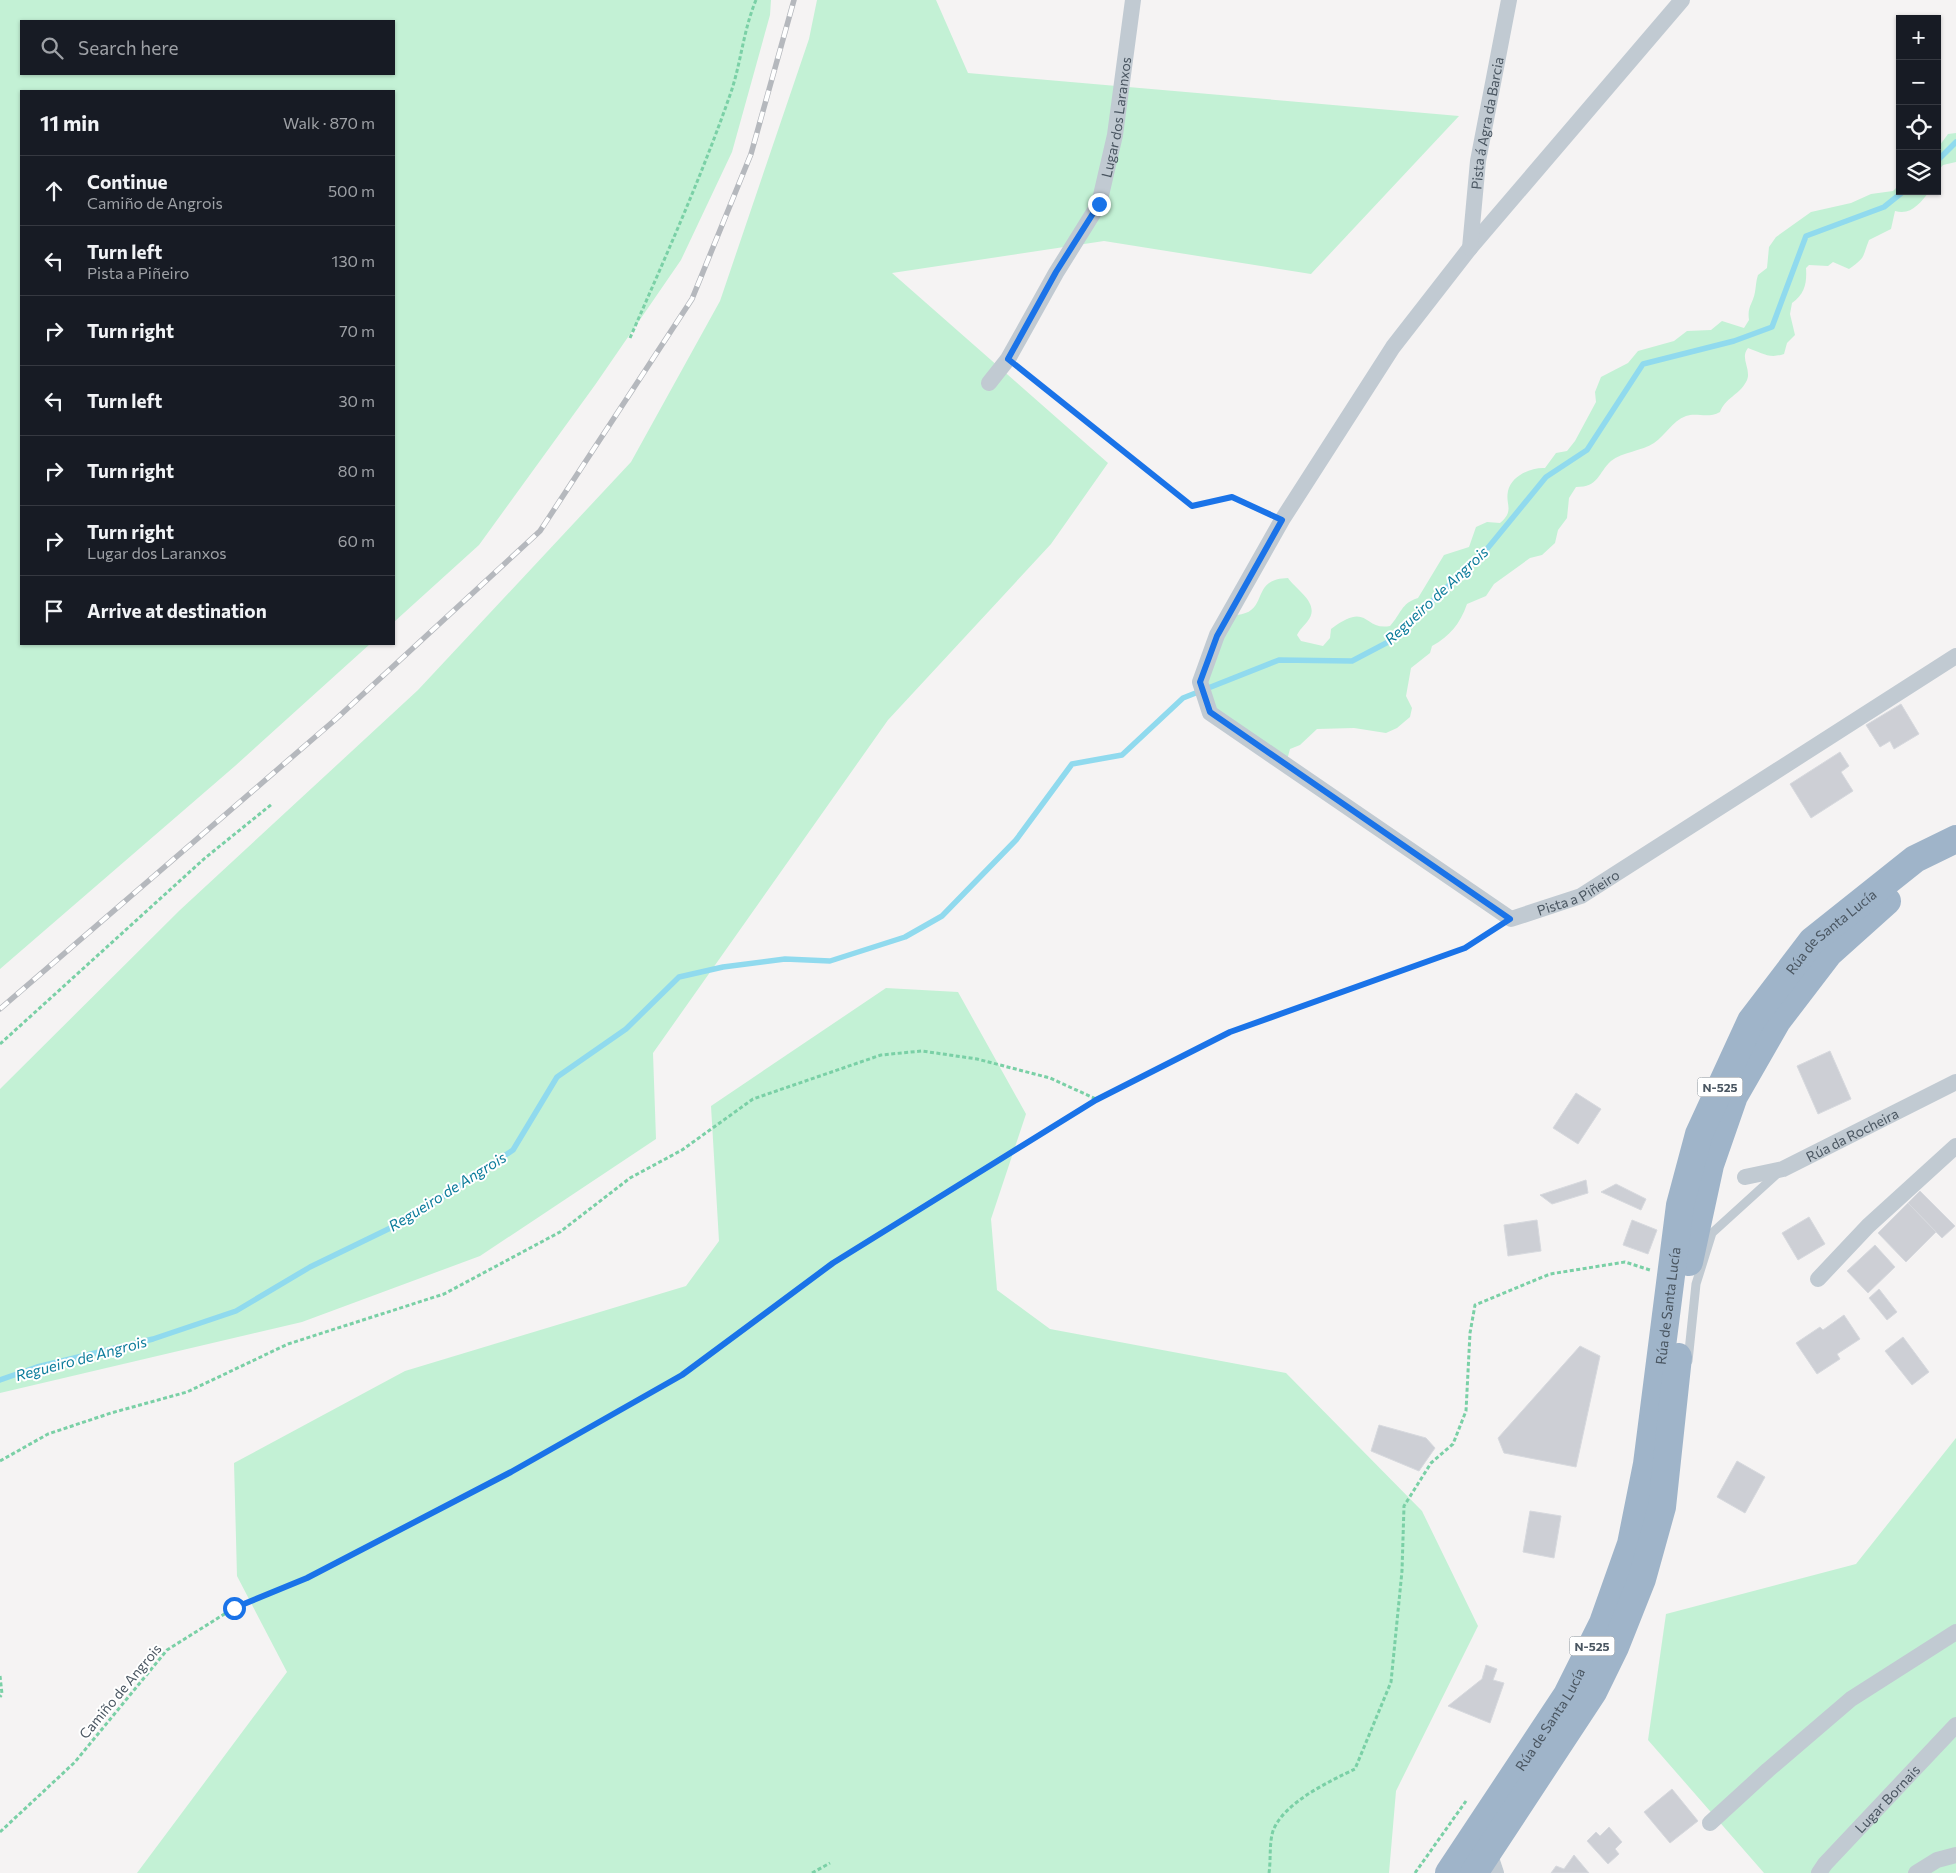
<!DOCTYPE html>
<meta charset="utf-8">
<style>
body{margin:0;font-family:Commissioner,sans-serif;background:#20242c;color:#f1f3f6}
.controls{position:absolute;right:15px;top:15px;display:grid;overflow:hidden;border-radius:0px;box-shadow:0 1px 4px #0004}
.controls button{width:45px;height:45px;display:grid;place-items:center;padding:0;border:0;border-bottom:1px solid #363941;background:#171b24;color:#f1f3f6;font:25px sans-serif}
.stop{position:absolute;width:15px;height:15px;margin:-11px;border:4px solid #1a73e8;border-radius:50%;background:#fff}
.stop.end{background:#1a73e8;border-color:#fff;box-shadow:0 1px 5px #0008}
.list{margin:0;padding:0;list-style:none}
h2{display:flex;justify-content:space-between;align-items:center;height:65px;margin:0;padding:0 20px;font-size:21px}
h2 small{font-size:16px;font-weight:400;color:#9ea1a6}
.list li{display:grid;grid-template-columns:32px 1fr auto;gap:15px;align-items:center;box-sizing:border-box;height:70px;padding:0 20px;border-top:1px solid #363941}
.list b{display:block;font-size:19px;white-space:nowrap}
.list p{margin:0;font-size:16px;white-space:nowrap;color:#9ea1a6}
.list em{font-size:16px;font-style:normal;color:#9ea1a6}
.icon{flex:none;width:28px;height:28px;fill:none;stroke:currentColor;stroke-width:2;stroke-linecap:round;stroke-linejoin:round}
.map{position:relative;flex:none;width:1956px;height:1873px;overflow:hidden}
.search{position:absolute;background:#171b24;box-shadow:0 1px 4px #0004;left:20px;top:20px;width:375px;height:55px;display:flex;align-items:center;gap:12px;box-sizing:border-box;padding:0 18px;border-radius:0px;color:#9ea1a6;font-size:19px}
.panel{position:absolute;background:#171b24;box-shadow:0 1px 4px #0004;left:20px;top:90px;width:375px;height:555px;border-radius:0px}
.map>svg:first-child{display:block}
.green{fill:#c3f1d5;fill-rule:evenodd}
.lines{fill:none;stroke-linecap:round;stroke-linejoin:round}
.stream{stroke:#90daee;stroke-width:5.5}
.building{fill:#cdcfd5;stroke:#d7d9de}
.path{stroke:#7ad0a6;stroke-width:3;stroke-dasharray:4 2.5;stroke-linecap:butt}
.service{stroke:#c1cad2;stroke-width:9}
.minor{stroke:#c1cad2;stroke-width:16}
.trunk{stroke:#9fb4c9;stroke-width:28}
.rail-casing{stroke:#b5b8bd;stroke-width:5.5}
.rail{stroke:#fff;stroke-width:4;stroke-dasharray:11;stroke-linecap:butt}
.route{stroke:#1a73e8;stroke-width:6}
.labels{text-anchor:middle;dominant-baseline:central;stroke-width:4;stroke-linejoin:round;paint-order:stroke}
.shield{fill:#fff;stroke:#808990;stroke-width:1}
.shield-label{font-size:12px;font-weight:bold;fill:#4a5661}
.street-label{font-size:14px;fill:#4a5661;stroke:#fff}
.water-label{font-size:15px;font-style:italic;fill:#0c7c9b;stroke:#fff}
</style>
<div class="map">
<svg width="1956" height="1873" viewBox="0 0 1956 1873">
<rect width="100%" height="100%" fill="#f5f3f3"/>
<g class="green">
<path d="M0 0H771L770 15 732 152 681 260 595 385 479 545 394 622V91H21V644H370L235 766 0 969ZM21 21H394V74H21Z"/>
<polygon points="817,0 936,0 968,73 1459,116 1311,274 1104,241 892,273 1108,463 1051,544 888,720 653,1053 656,1139 480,1256 302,1322 0,1393 0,1089 180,910 418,690 631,462 720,301 809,39"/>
<polygon points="1956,133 1956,162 1943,165 1937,172 1937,149 1948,134"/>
<path d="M1900 184V191H1930C1920 203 1911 216 1895 211L1891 229 1869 240C1862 258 1866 257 1849 269L1833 262 1828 266 1809 265 1806 268C1807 283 1805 294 1792 303L1790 314 1795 335 1787 343 1784 354C1769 359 1762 353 1748 348 1739 359 1753 370 1746 382 1739 395 1725 398 1720 412 1707 419 1697 412 1686 416 1672 421 1666 435 1654 443 1642 451 1622 452 1611 461 1598 473 1599 487 1576 487L1569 498 1567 518 1558 530 1555 543 1542 555 1530 558 1494 584 1486 596 1467 604C1460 624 1450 636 1432 646L1430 653 1411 668 1406 696 1412 708 1410 717 1397 728 1386 733 1354 728 1317 729 1300 745 1290 749 1287 760 1214 708 1204 681 1218 641 1237 615C1270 612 1249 579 1288 578 1297 591 1322 604 1307 622 1303 627 1300 629 1297 635L1301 641 1323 646 1330 638 1331 629C1369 600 1363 631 1390 626 1401 614 1401 603 1418 598L1444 555 1469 547 1476 527 1487 522 1500 523C1515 510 1505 505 1508 491 1511 476 1531 467 1545 468L1556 453 1567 451 1575 441 1596 402 1595 392 1601 377 1628 363 1638 351 1674 341 1687 331 1711 330 1722 321 1744 328 1749 320C1747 306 1753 304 1755 292 1756 286 1756 281 1758 275L1767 268 1769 247 1776 237 1811 212 1851 203 1871 194 1893 191Z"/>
<polygon points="886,988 958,992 1026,1114 991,1219 997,1290 1050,1329 1286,1373 1422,1511 1478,1626 1396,1791 1389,1873 137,1873 287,1672 237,1576 234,1463 405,1371 686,1286 719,1241 711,1106"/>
<polygon points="1956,1438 1956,1873 1764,1873 1648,1740 1666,1614 1856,1564"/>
</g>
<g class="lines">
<g class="stream">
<polyline points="1937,161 1956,142"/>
<polyline points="0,1380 37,1367 153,1339 236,1311 310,1267 411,1218 513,1150 557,1077 626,1029 679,977 723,967 785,959 830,961 905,937 942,916 1016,840 1072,764 1122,755 1183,698 1279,660 1352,661 1390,641 1487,549 1546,477 1587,450 1643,364 1734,341 1772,327 1806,236 1884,207 1904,191"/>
</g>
</g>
<g class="building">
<polygon points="1901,704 1919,734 1894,749 1890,741 1880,747 1866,725"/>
<polygon points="1840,752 1849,766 1841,772 1853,791 1811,818 1790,784"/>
<polygon points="1830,1051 1851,1099 1818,1114 1797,1066"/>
<polygon points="1576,1093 1601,1109 1578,1144 1553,1128"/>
<polygon points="1586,1180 1588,1193 1552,1204 1540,1195"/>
<polygon points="1616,1184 1646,1199 1641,1210 1601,1192"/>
<polygon points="1920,1191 1955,1226 1942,1238 1908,1203"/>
<polygon points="1908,1203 1936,1232 1906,1262 1878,1233"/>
<polygon points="1809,1217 1825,1244 1798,1260 1782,1233"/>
<polygon points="1537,1220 1541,1251 1508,1256 1504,1225"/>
<polygon points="1632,1220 1657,1230 1648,1254 1623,1245"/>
<polygon points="1875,1245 1895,1267 1868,1293 1847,1271"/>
<polygon points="1879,1289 1897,1312 1887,1320 1869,1298"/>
<polygon points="1844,1315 1860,1339 1837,1354 1840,1359 1817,1374 1796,1343 1820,1327 1823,1330"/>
<polygon points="1903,1337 1929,1372 1912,1385 1885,1351"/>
<polygon points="1580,1346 1600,1356 1576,1467 1504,1453 1498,1438"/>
<polygon points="1379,1425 1426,1438 1435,1448 1419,1471 1371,1451"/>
<polygon points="1737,1461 1765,1477 1745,1513 1717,1497"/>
<polygon points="1530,1511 1561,1516 1554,1558 1523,1552"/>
<polygon points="1486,1665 1497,1669 1493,1680 1504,1683 1490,1723 1448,1706 1482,1679"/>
<polygon points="1672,1789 1698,1821 1670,1843 1644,1812"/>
<polygon points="1609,1827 1622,1842 1615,1849 1619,1854 1608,1864 1587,1841 1596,1832 1600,1836"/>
<polygon points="1574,1855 1589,1873 1551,1873 1556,1866 1564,1869"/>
</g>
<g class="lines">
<g class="path">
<path d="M630 338C665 258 701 178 730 95 741 64 743 31 756 0"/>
<polyline points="1020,369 1192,506 1232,497 1266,513"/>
<polyline points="0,1044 205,858 272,804"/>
<polyline points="0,1461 48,1434 111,1413 187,1392 288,1344 444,1294 560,1232 630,1178 682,1150 753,1099 881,1055 922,1051 977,1059 1050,1078 1096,1099"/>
<polyline points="0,1676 2,1694 0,1697"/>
<polyline points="0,1832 75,1762 167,1650 234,1608 307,1578 511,1472 682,1375 833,1263 1096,1099 1230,1032 1465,948 1495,929"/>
<polyline points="812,1873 830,1863"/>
<path d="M1269 1873C1271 1860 1269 1843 1273 1831 1283 1803 1330 1781 1355 1769L1391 1682 1402 1571 1404 1506 1431 1463 1453 1444 1466 1411 1470 1333 1475 1305 1550 1274 1625 1262 1650 1270"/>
<polyline points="1415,1873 1466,1801"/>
</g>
<polyline class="service" points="1688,1361 1696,1284 1712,1233 1778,1173"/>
<g class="minor">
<path id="s1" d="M1682 0 1470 248 1393 347 1282 520 1217 635 1200 682 1210 713 1511 919 1581 896 1956 656"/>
<path id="s2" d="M1470 248 1478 161 1509 0"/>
<path id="s3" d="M989 383 1008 359 1056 273 1099 204 1115 135 1133 0"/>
<path id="s4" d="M1745 1177 1783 1169 1956 1082"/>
<polyline points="1818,1279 1868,1226 1956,1146"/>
<polyline points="1710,1823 1768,1770 1851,1699 1956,1632"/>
<polyline points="1489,1852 1496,1873"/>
<path id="s5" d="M1819 1873 1825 1864 1956 1725"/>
<polyline points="1916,1873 1937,1860 1956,1855"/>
</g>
<g class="trunk">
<polyline points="1689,1262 1710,1165 1734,1096 1777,1021 1829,953 1887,901"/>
<path id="s6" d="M1449 1873 1567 1695 1603 1623 1631 1544 1647 1464 1680 1205 1699 1134 1751 1021 1812 941 1915 859 1956 839"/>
<polyline points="1474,1873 1593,1692 1615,1647 1642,1579 1662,1507 1678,1357"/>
</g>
<g class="rail-casing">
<polyline id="rail" points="0,1009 336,719 540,531 692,299 751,154 794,0"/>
</g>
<use href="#rail" class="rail"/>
</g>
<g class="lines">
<polyline class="route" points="234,1608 307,1578 511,1472 682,1375 833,1263 1096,1100 1230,1032 1465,948 1510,919 1210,712 1200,682 1217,636 1282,520 1232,497 1192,506 1008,359 1056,272 1099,204"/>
</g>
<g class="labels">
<g class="shield">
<rect x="1697.5" y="1077.5" width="45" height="19" rx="4"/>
<rect x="1569.5" y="1636.5" width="45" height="19" rx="4"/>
</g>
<g class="shield-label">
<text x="1720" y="1087">N-525</text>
<text x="1592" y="1646">N-525</text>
</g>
<g class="street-label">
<text stroke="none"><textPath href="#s3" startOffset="299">Lugar dos Laranxos</textPath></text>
<text stroke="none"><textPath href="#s2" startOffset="126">Pista á Agra da Barcia</textPath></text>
<text stroke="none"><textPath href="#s1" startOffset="1309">Pista a Piñeiro</textPath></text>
<text stroke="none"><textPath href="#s6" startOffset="1039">Rúa de Santa Lucía</textPath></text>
<text stroke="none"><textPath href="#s4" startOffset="116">Rúa da Rocheira</textPath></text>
<text stroke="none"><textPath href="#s6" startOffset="619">Rúa de Santa Lucía</textPath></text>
<text transform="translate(120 1691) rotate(-50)">Camiño de Angrois</text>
<text stroke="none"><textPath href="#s6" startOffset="184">Rúa de Santa Lucía</textPath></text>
<text stroke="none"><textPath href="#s5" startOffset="101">Lugar Bornais</textPath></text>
</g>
<g class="water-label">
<text transform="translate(1436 595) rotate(-43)">Regueiro de Angrois</text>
<text transform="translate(447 1191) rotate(-32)">Regueiro de Angrois</text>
<text transform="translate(81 1358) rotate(-15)">Regueiro de Angrois</text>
</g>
</g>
</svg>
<div class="controls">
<button>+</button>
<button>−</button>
<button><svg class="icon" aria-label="locate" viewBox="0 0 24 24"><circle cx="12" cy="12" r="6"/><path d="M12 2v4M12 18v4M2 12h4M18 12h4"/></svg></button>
<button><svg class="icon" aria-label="layers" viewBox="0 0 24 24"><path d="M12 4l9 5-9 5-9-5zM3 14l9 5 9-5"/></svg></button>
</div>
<div class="stop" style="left:234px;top:1608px"></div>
<div class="stop end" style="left:1099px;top:204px"></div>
<div class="search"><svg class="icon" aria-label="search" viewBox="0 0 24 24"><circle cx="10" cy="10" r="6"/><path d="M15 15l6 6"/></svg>Search here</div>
<section class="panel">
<h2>11 min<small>Walk · 870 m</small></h2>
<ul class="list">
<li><svg class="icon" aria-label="ahead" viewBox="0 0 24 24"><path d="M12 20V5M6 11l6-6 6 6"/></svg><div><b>Continue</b><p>Camiño de Angrois</p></div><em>500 m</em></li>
<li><svg class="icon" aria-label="left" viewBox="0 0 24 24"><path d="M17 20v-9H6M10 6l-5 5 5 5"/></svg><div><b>Turn left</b><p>Pista a Piñeiro</p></div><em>130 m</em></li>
<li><svg class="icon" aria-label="right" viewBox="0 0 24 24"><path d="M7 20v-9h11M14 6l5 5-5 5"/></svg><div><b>Turn right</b></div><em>70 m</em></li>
<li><svg class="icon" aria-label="left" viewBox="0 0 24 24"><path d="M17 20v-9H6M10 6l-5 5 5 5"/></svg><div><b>Turn left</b></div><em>30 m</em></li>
<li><svg class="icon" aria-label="right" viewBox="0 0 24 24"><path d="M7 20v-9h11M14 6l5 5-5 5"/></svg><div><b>Turn right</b></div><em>80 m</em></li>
<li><svg class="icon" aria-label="right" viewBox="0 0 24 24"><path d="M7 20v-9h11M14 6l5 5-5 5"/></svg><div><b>Turn right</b><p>Lugar dos Laranxos</p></div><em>60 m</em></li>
<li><svg class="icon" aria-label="arrive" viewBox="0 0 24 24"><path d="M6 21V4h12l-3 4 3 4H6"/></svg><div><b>Arrive at destination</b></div></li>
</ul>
</section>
</div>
